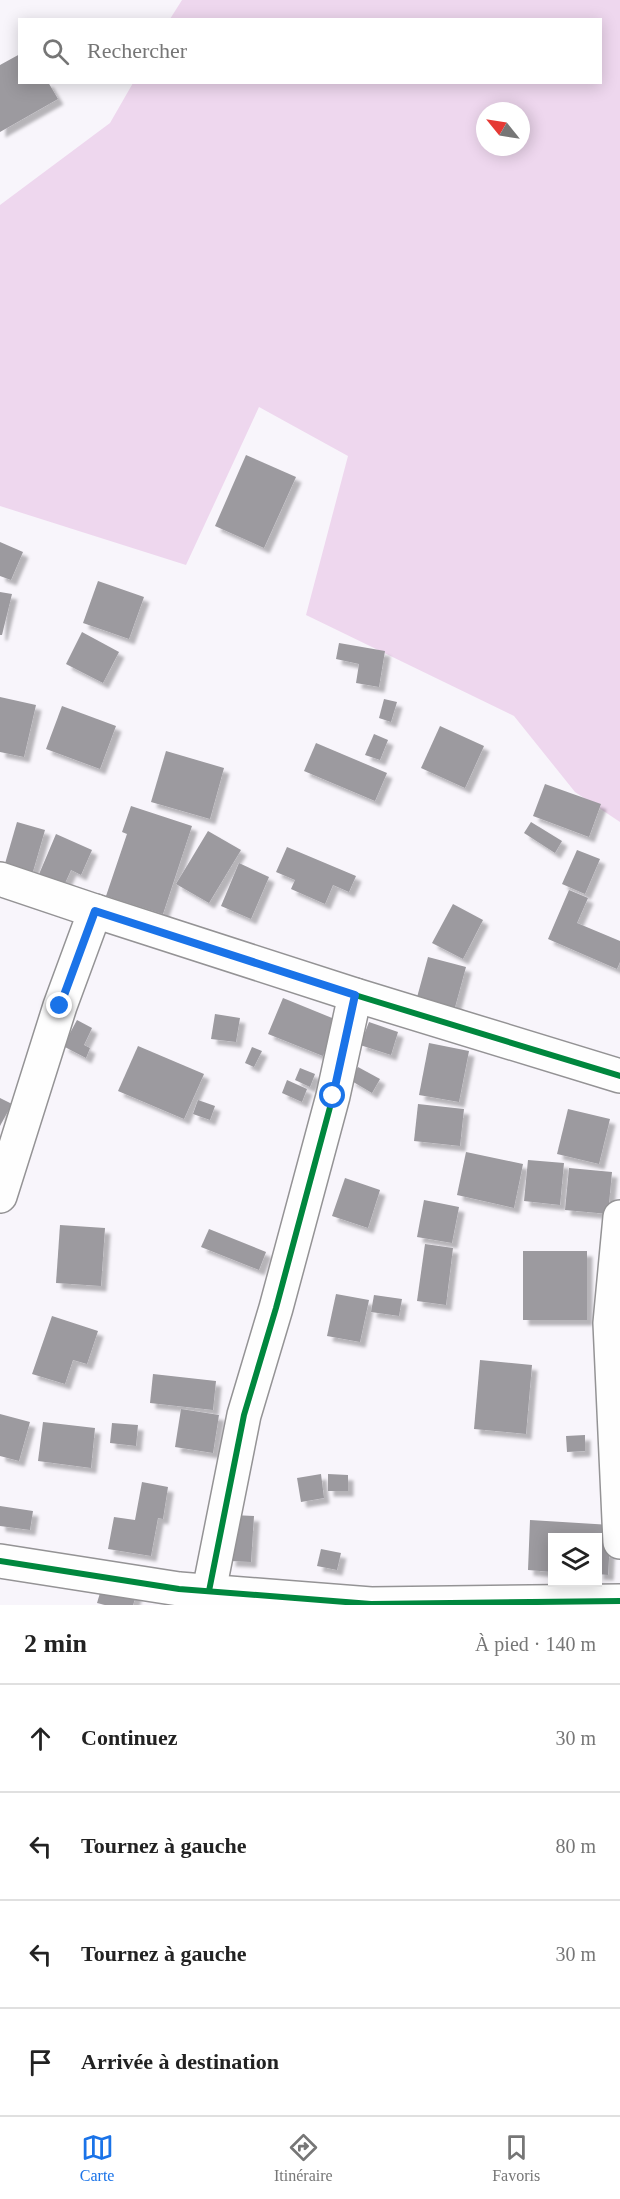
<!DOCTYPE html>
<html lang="fr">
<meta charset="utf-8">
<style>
body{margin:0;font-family:"Times New Roman",serif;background:#f2f2f2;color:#222}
.controls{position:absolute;right:18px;bottom:18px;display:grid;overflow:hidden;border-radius:0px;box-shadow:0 3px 15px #0003}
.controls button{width:54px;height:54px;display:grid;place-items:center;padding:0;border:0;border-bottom:2px solid #e0e0e0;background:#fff;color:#222;font:30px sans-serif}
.compass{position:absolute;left:476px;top:102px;width:54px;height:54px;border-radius:50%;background:#fff;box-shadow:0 3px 15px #0003;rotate:300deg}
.stop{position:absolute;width:18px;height:18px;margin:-14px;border:4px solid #1a73e8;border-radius:50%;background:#fff}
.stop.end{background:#1a73e8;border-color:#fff;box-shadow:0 2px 6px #0008}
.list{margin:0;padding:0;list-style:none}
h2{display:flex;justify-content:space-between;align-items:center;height:78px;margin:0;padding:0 24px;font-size:26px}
h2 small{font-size:20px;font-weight:400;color:#767676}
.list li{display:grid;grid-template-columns:39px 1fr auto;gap:18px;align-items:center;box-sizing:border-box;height:108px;padding:0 24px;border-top:2px solid #e0e0e0}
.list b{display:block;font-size:22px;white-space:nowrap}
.list em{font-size:20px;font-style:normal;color:#767676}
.icon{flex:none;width:33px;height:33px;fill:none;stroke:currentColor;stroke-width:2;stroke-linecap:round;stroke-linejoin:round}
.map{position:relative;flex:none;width:620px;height:1605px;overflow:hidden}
.search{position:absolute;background:#fff;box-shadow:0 3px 15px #0003;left:18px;right:18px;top:18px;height:66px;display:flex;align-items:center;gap:15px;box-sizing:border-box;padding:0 21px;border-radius:0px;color:#767676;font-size:22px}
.sheet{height:510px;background:#fff}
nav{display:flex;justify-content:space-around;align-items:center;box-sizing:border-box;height:84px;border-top:2px solid #e0e0e0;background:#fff;font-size:16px;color:#767676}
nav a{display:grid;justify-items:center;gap:3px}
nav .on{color:#1a73e8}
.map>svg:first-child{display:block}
.green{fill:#eed7ee;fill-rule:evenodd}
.building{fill:#9c9a9f;filter:url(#shadow)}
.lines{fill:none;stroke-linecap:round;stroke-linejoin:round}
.minor-casing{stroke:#949395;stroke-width:36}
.minor{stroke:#fefefe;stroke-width:33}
.cycleway-casing{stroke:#fff;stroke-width:10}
.cycleway{stroke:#00873e;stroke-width:6}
.route{stroke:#1a73e8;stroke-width:8}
</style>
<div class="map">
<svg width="620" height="1605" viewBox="0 0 620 1605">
<defs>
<filter id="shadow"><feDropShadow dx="5.5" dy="5.5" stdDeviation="1.5" flood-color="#0004"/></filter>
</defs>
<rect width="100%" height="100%" fill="#f8f5fb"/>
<path class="green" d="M182 0H620V822L575 792 514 716 306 615 348 456 259 407 186 565 0 506V205L110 123 133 83 600 82V20L170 19ZM485 111H521V147H485Z"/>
<g class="building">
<polygon points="20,54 20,82 48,82 58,99 0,132 0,65"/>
<polygon points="246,455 296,477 264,548 215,526"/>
<polygon points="0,542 23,552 11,580 0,576"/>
<polygon points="98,581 144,597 129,639 83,623"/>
<polygon points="0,592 12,594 2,635 0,635"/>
<polygon points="82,632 119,652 103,683 66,664"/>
<polygon points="339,643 385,651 379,687 356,683 359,664 336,659"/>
<polygon points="0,697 36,705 24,757 0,752"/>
<polygon points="384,699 397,702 391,722 379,718"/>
<polygon points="62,706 116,726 100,769 46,749"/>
<polygon points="440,726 484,746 465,788 421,768"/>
<polygon points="374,734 388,740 380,760 365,755"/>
<polygon points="316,743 387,773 375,801 304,771"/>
<polygon points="166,751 224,768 210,819 151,802"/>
<polygon points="545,784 601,804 589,837 533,816"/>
<polygon points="131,806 192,826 163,914 106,896 127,834 122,832"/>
<polygon points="17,822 45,830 30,882 2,874"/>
<polygon points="531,822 562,841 555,853 524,833"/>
<polygon points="208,831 241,850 209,903 176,884"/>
<polygon points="56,834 92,850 81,875 71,870 62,890 37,879"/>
<polygon points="287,847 356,876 349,892 333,885 325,904 291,889 295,880 276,872"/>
<polygon points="577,850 600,859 585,894 562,884"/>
<polygon points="239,863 269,877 251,919 221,906"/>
<polygon points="569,890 588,898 577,923 620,941 620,962 617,969 548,939"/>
<polygon points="453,904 483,920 463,959 432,943"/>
<polygon points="428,957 466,967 454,1011 416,1001"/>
<polygon points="283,998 337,1020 323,1056 268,1034"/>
<polygon points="215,1014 240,1018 236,1042 211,1039"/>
<polygon points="77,1020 92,1028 84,1045 90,1048 86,1058 63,1046"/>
<polygon points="369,1022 398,1032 391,1055 360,1045"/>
<polygon points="429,1043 469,1051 459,1102 419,1095"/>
<polygon points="138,1046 204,1074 184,1119 118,1091"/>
<polygon points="252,1047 262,1051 254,1067 245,1063"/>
<polygon points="358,1067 380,1079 372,1093 350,1080"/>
<polygon points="300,1068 315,1074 310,1087 295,1080"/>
<polygon points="287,1080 307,1089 302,1102 282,1093"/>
<polygon points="0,1098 12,1104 0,1126"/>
<polygon points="198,1100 215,1106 210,1120 193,1114"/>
<polygon points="418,1104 464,1109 460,1146 414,1141"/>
<polygon points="568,1109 610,1119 599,1164 557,1154"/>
<polygon points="466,1152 523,1164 514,1208 457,1195"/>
<polygon points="528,1160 564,1163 560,1205 524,1201"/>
<polygon points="569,1168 612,1172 608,1214 565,1210"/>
<polygon points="345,1178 380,1190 368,1228 332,1216"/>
<polygon points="424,1200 459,1207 452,1243 417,1237"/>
<polygon points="60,1225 105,1228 101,1286 56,1283"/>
<polygon points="209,1229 266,1252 259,1270 201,1247"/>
<polygon points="425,1244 453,1248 446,1305 417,1301"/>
<rect x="523" y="1251" width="64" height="69"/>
<polygon points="336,1294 369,1300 360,1342 327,1336"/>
<polygon points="374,1295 402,1299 399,1316 371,1312"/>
<polygon points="52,1316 98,1331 87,1364 73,1360 65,1384 32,1374"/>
<polygon points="480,1360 532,1365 526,1434 474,1429"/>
<polygon points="153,1374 216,1381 213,1410 150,1403"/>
<polygon points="181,1409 219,1415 213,1453 175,1447"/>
<polygon points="0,1414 30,1422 19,1461 0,1456"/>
<polygon points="43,1422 95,1428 91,1468 38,1461"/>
<polygon points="112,1423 138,1425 136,1446 110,1443"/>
<polygon points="585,1435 585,1451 567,1452 566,1436"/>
<polygon points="321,1474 324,1498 301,1502 297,1478"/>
<polygon points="328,1474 348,1475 348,1491 328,1491"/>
<polygon points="142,1482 168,1487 163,1519 158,1518 151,1556 108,1549 114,1517 135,1520"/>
<polygon points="0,1506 33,1511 30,1530 0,1526"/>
<polygon points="233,1515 254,1516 251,1562 230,1561"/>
<polygon points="530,1520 611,1525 608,1575 598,1574 598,1538 552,1538 552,1572 528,1570"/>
<polygon points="321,1549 341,1553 337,1570 317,1566"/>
<polygon points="103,1583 137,1593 133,1605 105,1605 97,1603"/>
</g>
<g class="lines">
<g class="minor-casing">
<g id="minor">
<polyline points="0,879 95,911 60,1006 0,1196"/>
<polyline points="95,911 355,995 620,1076"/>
<polyline points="620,1217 610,1323 620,1542"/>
<polyline points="0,1561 179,1589 371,1604 620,1601"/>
<polyline points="209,1591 244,1415 276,1308 333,1096 355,995"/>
</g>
</g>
<use href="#minor" class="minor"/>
<g class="cycleway-casing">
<g id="cycleway">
<polyline points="95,911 355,995 620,1076"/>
<polyline points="0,1561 179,1589 371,1604 620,1601"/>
<polyline points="209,1591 244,1415 276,1308 333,1096 355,995"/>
</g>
</g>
<use href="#cycleway" class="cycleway"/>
</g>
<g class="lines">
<polyline class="route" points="60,1006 95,911 355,995 333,1096"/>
</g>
</svg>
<div class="controls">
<button><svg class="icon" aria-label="layers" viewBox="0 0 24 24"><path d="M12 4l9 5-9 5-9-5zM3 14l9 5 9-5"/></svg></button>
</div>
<svg class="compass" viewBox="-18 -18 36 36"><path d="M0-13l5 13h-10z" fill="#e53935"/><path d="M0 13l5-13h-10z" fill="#767676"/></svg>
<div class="stop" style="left:333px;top:1096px"></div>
<div class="stop end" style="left:60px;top:1006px"></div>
<div class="search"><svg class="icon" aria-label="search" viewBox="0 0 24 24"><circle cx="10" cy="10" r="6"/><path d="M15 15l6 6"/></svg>Rechercher</div>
</div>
<section class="sheet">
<h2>2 min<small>À pied · 140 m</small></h2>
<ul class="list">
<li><svg class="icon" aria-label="ahead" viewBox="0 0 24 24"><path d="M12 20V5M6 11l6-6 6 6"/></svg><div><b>Continuez</b></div><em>30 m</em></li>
<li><svg class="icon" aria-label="left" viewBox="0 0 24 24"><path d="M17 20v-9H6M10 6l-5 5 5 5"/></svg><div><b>Tournez à gauche</b></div><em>80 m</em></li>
<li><svg class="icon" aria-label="left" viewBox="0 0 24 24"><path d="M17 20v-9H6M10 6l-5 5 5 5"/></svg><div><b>Tournez à gauche</b></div><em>30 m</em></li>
<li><svg class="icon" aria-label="arrive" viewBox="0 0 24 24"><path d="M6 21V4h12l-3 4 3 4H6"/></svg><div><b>Arrivée à destination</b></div></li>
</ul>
</section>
<nav>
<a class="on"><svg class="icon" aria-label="map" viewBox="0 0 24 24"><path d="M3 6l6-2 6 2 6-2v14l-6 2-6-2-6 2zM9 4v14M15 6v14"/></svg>Carte</a>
<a><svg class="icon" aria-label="directions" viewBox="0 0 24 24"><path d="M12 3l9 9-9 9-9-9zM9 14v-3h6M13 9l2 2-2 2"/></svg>Itinéraire</a>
<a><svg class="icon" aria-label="saved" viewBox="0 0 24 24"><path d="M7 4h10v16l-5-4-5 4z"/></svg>Favoris</a>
</nav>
